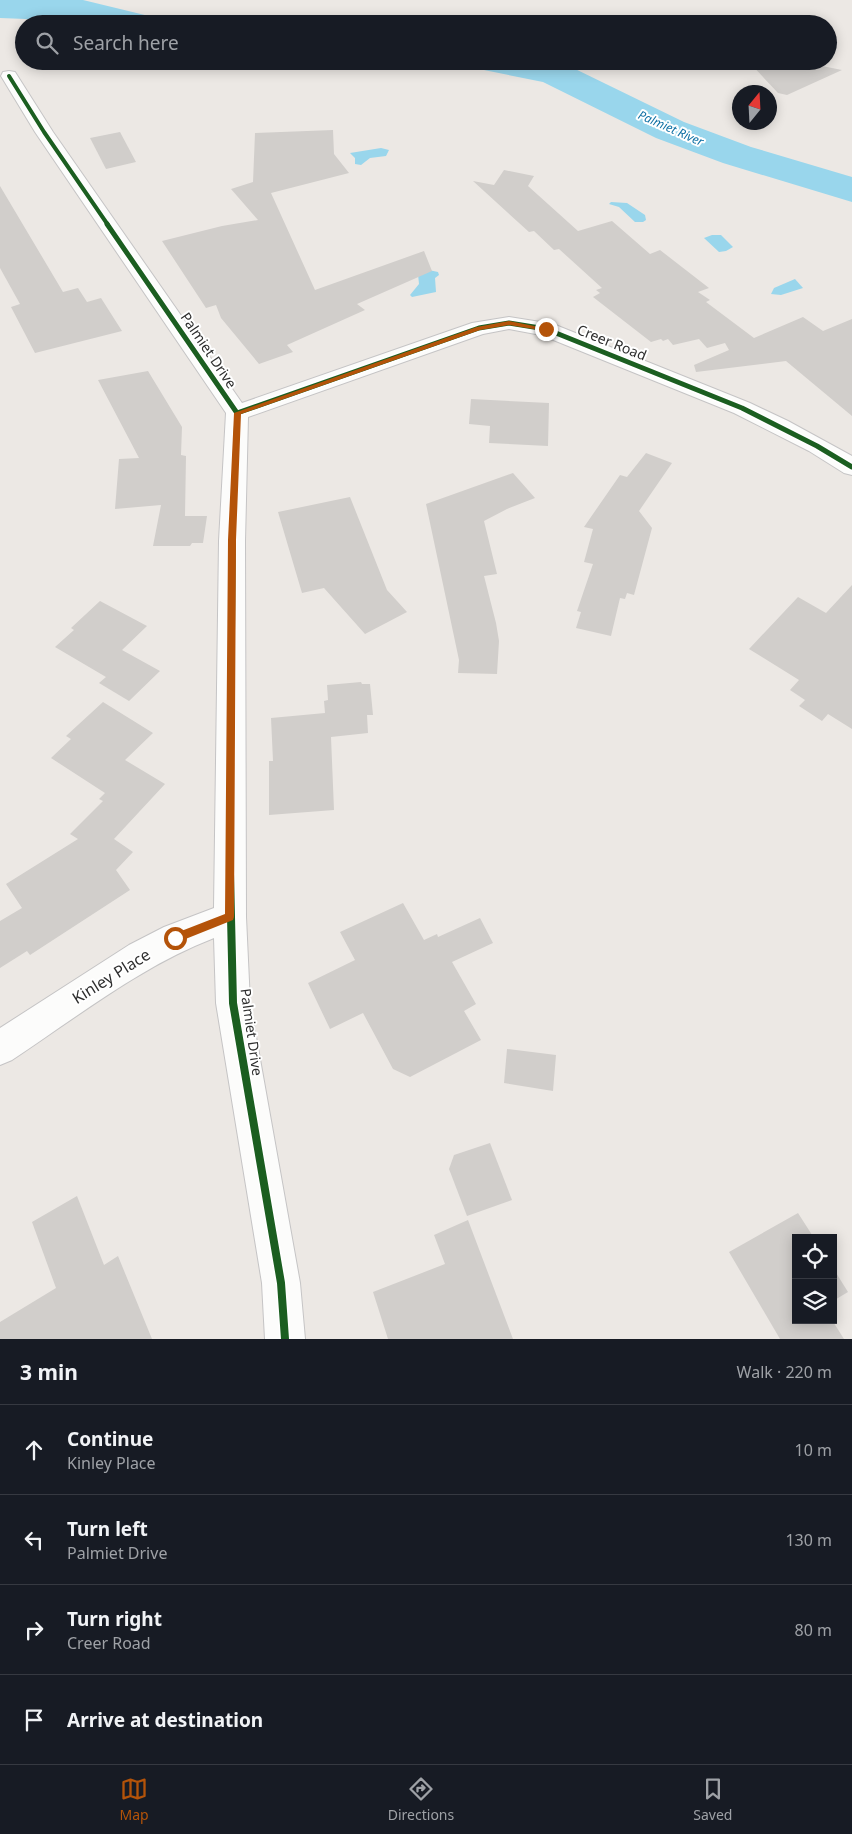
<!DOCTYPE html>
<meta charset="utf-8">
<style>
body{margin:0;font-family:"Noto Sans",sans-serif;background:#242831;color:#f1f3f6}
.controls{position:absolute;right:15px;bottom:15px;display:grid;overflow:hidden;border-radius:0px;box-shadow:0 2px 12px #0003}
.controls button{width:45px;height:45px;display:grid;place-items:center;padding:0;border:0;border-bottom:1px solid #363941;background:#171b24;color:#f1f3f6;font:25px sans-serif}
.compass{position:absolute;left:732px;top:85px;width:45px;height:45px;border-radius:50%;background:#171b24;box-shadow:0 2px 12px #0003;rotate:18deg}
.stop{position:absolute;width:15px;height:15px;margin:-11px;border:4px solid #b45309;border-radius:50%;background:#fff}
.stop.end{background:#b45309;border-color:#fff;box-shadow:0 1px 5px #0008}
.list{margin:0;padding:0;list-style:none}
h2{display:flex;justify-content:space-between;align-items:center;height:65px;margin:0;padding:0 20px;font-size:21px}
h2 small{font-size:16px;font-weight:400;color:#9ea1a6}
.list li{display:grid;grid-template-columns:32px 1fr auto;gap:15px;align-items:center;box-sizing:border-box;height:90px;padding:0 20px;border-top:1px solid #363941}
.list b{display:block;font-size:19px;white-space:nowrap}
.list p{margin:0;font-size:16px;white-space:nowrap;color:#9ea1a6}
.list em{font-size:16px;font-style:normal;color:#9ea1a6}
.icon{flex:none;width:28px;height:28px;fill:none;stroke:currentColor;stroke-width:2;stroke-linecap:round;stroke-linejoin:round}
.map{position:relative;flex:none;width:852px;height:1339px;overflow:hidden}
.search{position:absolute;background:#171b24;box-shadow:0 2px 12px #0003;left:15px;right:15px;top:15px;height:55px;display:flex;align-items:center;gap:12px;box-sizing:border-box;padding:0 18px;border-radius:28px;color:#9ea1a6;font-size:19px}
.sheet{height:425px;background:#171b24}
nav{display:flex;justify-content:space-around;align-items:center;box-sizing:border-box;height:70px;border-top:1px solid #363941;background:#171b24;font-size:14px;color:#9ea1a6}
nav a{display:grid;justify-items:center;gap:2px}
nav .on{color:#b45309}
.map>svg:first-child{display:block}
.water{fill:#99d6ec}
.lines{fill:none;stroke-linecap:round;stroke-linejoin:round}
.river{fill:#99d6ec;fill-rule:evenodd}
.building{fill:#d1cecb}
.street-casing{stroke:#c5c4c5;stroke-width:2}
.street{fill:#fcfcfb;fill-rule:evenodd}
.cycleway-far3-casing{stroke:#fff;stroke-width:5.5}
.cycleway-far2-casing{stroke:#fff;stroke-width:8}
.cycleway-far1-casing{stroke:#fff;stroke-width:9}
.cycleway-casing{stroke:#fff;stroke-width:11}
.cycleway-far3{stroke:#1b5e20;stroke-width:4}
.cycleway-far2{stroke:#1b5e20;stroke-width:5}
.cycleway-far1{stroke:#1b5e20;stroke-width:6}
.cycleway{stroke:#1b5e20;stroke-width:8}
.route{fill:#b45309}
.labels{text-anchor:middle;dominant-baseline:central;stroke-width:4;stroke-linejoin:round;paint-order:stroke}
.far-water-label{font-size:12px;font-style:italic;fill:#0d6fa3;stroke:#fff}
.street-label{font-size:14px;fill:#2e2e2e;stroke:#fff}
.near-street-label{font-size:16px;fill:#2e2e2e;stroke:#fff}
</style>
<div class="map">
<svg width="852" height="1339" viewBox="0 0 852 1339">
<rect width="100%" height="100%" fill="#ece8e4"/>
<g class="water">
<polygon points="381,148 389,150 386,156 370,158 361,165 355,164 355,158 350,153"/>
<polygon points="611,202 627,203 645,215 646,220 643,222 635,222 619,207 609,204"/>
<polygon points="712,235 721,235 733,247 726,251 719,252 704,238"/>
<polygon points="424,269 438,272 439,275 435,278 436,292 412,297 410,295 419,284 418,274"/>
<polygon points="795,279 803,288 781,295 771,294 774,288"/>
</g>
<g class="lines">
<g class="river">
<path d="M0 0H83L153 17 158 24C105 24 53 20 0 18Z"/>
<polygon points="474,61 550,61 567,65 684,122 751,147 852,177 852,202 723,163 656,138 543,82 479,69"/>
</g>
</g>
<g class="building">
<polygon points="748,61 797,61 842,70 787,95 778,93"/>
<polygon points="333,130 334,154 349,173 271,193 315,290 424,251 432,271 357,304 365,310 287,345 293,352 259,364 221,318 216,305 206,308 162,241 222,226 258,220 231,189 253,182 255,133"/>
<polygon points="120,132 136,162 106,169 90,138"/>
<polygon points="504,170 534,176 528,186 578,231 612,221 650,254 660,250 709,288 698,292 710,300 706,302 754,338 803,317 823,331 852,319 852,416 786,361 696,372 694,365 729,350 725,343 707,348 699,339 673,345 668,339 663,341 661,339 651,342 593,297 600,293 596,290 602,288 559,249 554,250 534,231 529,232 473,181 494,185"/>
<polygon points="0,186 63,292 78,288 87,302 101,298 122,331 35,353 11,307 20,304 0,268"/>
<polygon points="148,371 182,427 181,455 186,456 185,516 207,516 203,543 192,543 190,546 153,546 161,505 115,509 119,459 139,458 98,380"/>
<polygon points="471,399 549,403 548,446 489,443 490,426 469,424"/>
<polygon points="646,453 672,463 639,511 652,528 634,595 627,593 625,599 620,598 611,636 576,628 581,612 577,611 593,564 584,562 593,529 584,527 620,475 627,477"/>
<polygon points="513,473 535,498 507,509 484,521 497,574 484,576 496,623 499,641 497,674 458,673 459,660 426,504"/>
<polygon points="350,497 387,590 407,612 365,634 324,588 302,593 278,512"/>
<polygon points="852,585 852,729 828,714 822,721 799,706 805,700 790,690 799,680 749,649 798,597 826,613"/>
<polygon points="100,601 147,626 122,650 160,671 129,701 99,683 106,677 55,647 74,630 71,628"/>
<polygon points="361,682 362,684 370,684 373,715 367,715 368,733 331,737 334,810 269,815 269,761 273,761 271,718 325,713 324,701 328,700 327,685"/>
<polygon points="103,702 153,733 125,760 165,784 114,839 133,852 116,870 130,890 30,955 27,951 0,968 0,921 22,908 6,884 78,839 70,834 103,801 99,799 105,793 51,758 71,739 66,736"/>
<polygon points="403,903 424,940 437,934 438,937 480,918 493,943 452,962 476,1004 464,1011 481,1040 410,1077 393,1069 363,1013 330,1029 308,983 355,960 340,932"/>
<polygon points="507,1049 556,1055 553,1091 504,1083"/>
<polygon points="490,1143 512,1200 467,1216 449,1169 454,1155"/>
<polygon points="77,1196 104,1265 118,1256 152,1339 0,1339 0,1322 56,1288 32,1222"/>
<polygon points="798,1213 814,1238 796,1238 796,1320 832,1320 844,1339 780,1339 729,1252"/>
<polygon points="468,1220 513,1339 388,1339 373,1292 445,1264 434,1235"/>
<polygon points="833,1268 848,1292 833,1301"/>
</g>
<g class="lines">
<g class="street-casing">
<path id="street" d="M9 71 15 72 53 132 242 403 472 323 509 317 553 324 750 403 788 421 852 456V475L844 473 809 451 734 413 541 335 509 329 483 334 248 417 245 541 246 917 250 1003 300 1283 305 1339H265L262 1283 216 1003 214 938C141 966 77 1017 12 1060L0 1065V1028L129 945 164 927 214 908 219 541 226 413 35 132 1 76 3 72Z"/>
</g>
<use href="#street" class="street"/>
<g class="cycleway-far3-casing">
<polyline id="cycleway-far3" points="9,76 44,132 108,225"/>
</g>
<g class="cycleway-far2-casing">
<g id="cycleway-far2">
<polyline points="107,224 237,413 233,511"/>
<polyline points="237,413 479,328 509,323 546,329 742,408 817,446 852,467"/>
</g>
</g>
<g class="cycleway-far1-casing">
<polyline id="cycleway-far1" points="230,875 233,510"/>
</g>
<g class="cycleway-casing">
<polyline id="cycleway" points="230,874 233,1003 281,1283 285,1339"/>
</g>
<use href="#cycleway-far3" class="cycleway-far3"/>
<use href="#cycleway-far2" class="cycleway-far2"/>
<use href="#cycleway-far1" class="cycleway-far1"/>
<use href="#cycleway" class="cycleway"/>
</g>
<polygon class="route" points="509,321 549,329 546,331 509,325 480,330 241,414 236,540 234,917 233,920 178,942 171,942 171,935 225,914 228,540 234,413 477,327"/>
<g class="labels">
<g class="far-water-label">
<text transform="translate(671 128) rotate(24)">Palmiet River</text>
</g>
<g class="street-label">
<text transform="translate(612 342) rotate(22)">Creer Road</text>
<text transform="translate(209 350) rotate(56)">Palmiet Drive</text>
<text transform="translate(252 1032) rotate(82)">Palmiet Drive</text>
</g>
<g class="near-street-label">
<text transform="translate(111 976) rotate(-32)">Kinley Place</text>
</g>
</g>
</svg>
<div class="controls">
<button><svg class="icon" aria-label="locate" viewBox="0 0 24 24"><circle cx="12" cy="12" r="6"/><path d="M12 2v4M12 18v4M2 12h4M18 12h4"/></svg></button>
<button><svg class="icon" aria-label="layers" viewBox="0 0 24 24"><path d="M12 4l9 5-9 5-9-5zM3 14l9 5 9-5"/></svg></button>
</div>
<svg class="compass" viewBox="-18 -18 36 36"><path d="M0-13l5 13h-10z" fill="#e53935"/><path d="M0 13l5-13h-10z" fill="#9ea1a6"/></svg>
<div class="stop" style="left:175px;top:938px"></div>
<div class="stop end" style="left:546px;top:329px"></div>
<div class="search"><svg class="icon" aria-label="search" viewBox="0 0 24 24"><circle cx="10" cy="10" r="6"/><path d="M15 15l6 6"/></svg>Search here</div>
</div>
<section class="sheet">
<h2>3 min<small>Walk · 220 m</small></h2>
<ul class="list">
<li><svg class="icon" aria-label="ahead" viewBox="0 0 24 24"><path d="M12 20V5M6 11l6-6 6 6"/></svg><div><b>Continue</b><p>Kinley Place</p></div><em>10 m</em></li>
<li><svg class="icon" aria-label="left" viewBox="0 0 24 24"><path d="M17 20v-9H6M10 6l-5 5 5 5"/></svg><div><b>Turn left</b><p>Palmiet Drive</p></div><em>130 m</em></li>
<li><svg class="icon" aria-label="right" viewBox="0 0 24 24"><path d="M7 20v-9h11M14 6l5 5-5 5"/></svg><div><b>Turn right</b><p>Creer Road</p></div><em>80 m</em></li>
<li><svg class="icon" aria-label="arrive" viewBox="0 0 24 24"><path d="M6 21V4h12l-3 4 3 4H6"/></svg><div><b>Arrive at destination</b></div></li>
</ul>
</section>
<nav>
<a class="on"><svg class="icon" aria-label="map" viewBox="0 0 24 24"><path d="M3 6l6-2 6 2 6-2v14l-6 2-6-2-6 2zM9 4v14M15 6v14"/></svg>Map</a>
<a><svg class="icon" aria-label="directions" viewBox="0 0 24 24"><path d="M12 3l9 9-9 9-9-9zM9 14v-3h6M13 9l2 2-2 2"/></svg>Directions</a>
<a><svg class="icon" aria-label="saved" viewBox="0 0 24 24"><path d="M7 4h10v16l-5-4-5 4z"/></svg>Saved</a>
</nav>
